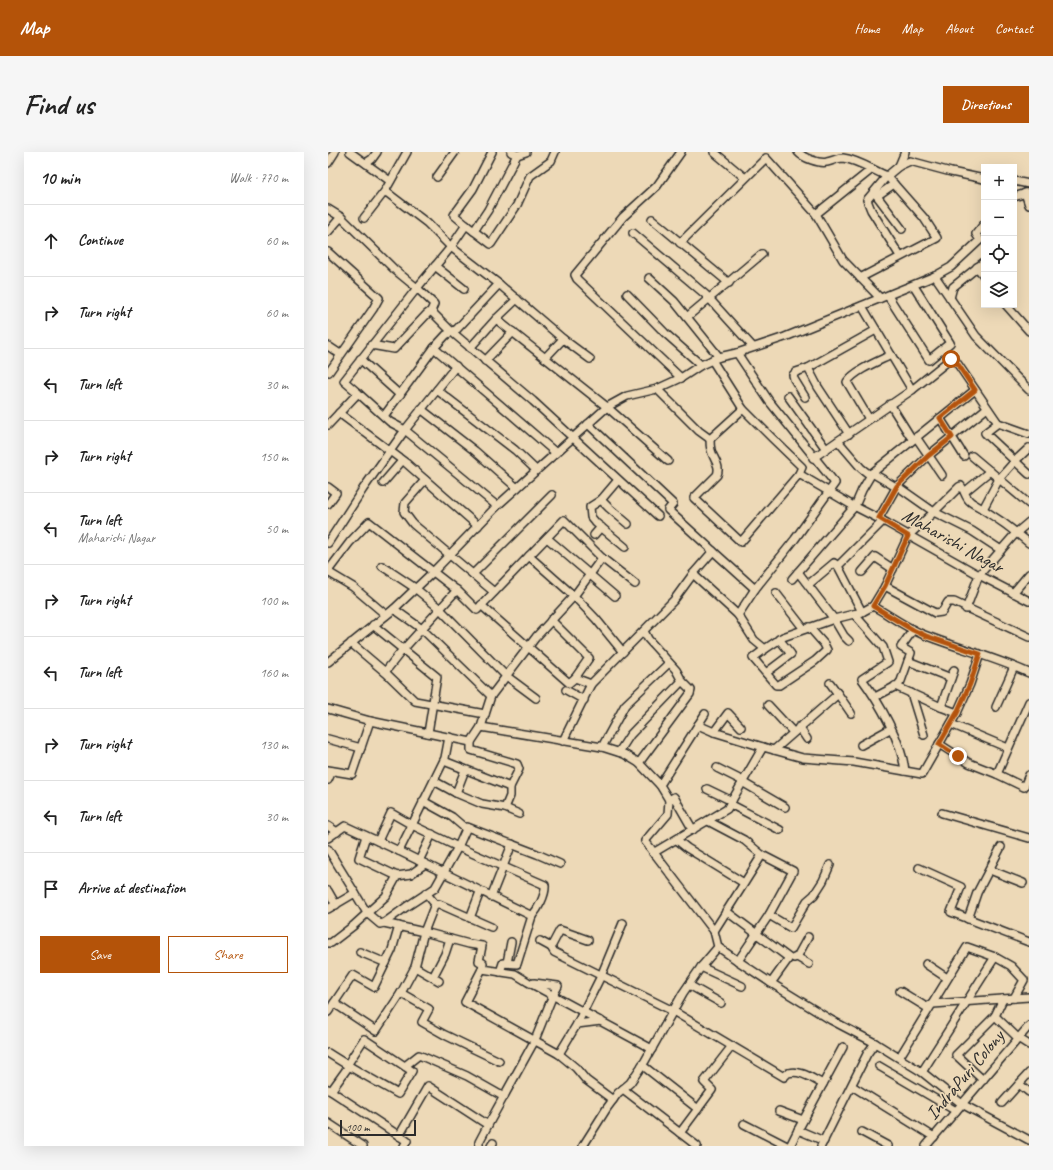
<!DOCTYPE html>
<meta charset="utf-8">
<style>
body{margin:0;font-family:Caveat,sans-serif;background:#f6f6f6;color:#222}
.controls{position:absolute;right:12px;top:12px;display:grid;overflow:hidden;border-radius:0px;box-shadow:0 4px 16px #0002}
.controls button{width:36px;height:36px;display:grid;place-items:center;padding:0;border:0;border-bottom:1px solid #e0e0e0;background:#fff;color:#222;font:20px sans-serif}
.scale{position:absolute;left:12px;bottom:10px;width:76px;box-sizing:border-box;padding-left:4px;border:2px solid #2b2b2b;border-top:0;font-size:11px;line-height:14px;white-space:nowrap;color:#2b2b2b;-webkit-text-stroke:3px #edd9b7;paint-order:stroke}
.stop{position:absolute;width:12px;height:12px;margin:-9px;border:3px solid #b45309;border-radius:50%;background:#fff}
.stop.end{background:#b45309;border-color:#fff;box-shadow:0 1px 4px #0008}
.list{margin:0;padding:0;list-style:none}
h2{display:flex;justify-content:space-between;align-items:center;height:52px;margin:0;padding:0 16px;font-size:17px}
h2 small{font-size:13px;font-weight:400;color:#767676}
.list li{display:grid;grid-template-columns:26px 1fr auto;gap:12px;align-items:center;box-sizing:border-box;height:72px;padding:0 16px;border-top:1px solid #e0e0e0}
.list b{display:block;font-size:15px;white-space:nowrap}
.list p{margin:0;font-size:13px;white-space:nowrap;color:#767676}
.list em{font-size:13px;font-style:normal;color:#767676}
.actions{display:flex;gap:8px;padding:12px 16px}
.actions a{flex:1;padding:9px 0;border:1px solid #b45309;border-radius:0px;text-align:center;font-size:14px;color:#b45309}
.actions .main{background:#b45309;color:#fff}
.icon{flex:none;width:22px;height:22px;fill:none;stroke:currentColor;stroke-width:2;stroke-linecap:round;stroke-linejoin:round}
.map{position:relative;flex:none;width:701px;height:994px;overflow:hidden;border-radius:0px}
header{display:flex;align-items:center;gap:24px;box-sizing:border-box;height:56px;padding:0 20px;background:#b45309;color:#fff}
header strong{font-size:19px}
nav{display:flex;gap:22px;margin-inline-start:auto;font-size:14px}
.intro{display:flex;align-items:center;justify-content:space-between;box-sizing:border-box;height:96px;padding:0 24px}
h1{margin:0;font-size:28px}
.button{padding:10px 18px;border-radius:0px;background:#b45309;color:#fff;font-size:14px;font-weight:700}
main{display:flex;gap:24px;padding:0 24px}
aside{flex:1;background:#fff;border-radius:0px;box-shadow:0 4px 16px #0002}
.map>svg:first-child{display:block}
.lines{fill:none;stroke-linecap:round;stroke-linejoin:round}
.minor-casing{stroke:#2b2b2b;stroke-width:10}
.minor{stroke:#edd9b7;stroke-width:7}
.route{stroke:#b45309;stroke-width:5}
.labels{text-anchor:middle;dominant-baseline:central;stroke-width:3.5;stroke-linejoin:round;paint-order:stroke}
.street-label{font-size:19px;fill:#2b2b2b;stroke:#edd9b7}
</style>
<header>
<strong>Map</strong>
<nav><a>Home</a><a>Map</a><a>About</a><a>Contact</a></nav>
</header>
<div class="intro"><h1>Find us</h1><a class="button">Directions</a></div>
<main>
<aside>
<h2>10 min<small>Walk · 770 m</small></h2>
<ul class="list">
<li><svg class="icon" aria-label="ahead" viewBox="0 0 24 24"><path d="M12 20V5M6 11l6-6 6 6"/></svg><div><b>Continue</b></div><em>60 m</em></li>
<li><svg class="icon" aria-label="right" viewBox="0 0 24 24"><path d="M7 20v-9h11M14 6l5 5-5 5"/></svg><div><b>Turn right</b></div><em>60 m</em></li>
<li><svg class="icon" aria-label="left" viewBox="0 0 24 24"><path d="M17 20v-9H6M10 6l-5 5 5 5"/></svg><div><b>Turn left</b></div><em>30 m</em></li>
<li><svg class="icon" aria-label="right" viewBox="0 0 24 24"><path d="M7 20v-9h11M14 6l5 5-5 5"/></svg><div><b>Turn right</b></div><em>150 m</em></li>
<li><svg class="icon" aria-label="left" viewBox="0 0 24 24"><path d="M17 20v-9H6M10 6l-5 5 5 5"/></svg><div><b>Turn left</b><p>Maharishi Nagar</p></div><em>50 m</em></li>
<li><svg class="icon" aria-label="right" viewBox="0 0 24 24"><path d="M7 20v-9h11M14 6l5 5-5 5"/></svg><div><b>Turn right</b></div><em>100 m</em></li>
<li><svg class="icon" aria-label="left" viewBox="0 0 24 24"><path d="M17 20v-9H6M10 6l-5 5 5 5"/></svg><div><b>Turn left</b></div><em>160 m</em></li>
<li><svg class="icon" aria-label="right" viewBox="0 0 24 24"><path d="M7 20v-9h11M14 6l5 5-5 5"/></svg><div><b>Turn right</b></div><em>130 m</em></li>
<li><svg class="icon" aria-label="left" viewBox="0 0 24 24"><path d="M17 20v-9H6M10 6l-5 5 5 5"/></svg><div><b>Turn left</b></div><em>30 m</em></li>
<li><svg class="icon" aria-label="arrive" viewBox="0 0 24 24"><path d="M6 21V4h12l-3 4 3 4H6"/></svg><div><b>Arrive at destination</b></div></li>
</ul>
<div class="actions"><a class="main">Save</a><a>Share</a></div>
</aside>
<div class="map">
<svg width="701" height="994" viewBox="0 0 701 994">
<rect width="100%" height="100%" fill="#edd9b7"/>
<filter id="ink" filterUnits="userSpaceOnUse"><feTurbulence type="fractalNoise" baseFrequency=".025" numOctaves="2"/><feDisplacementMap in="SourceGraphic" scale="8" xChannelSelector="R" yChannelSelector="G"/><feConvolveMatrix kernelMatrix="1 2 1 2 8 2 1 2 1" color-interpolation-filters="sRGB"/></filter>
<g filter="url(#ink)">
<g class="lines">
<g class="minor-casing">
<g id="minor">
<polyline points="22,0 62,29"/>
<polyline points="183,0 189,3 198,0"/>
<polyline points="353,0 329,34 295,65 247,123 249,127 353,226"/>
<polyline points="386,0 417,26"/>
<path d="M470 0C475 6 492 12 499 10 504 9 510 6 515 6 530 8 545 18 559 24L571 14 582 9 623 20 656 27"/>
<polyline points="0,11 7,0"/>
<polyline points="38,11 44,7 49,0"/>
<polyline points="571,14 577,0"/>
<polyline points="109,25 127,0"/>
<polyline points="686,29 701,32"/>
<polyline points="566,32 549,44 574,77"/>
<polyline points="57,39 99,71 123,95 171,132 235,187"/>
<polyline points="697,41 701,53"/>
<polyline points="686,45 701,40"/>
<polyline points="0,57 13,65 67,118 89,136 123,95 138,73 163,92 189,53 202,24 223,9 227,0"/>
<polyline points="488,62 544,17"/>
<polyline points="36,66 57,39 79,0"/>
<polyline points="324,67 401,131"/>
<polyline points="138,73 126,63 145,37 164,0"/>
<polyline points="146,79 160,58 189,3"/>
<polyline points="0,80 13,65"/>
<polyline points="305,81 378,143 425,195"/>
<polyline points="352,91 438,6 488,62 515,108 552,146"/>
<polyline points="0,100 51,146 45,157 1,220"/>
<polyline points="107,114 136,137"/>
<polyline points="649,115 656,124"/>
<polyline points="607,124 648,184 701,238"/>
<polyline points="321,126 346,149 391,205"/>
<polyline points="532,126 609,86 596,66 559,24 539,48 543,58 572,104"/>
<polyline points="299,142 337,181 373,213"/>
<polyline points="560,144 601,208 622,191 586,134"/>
<polyline points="622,146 625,135 656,110"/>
<polyline points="678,153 701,179"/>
<polyline points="534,154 584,238"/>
<polyline points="103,159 124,180 205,249 330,364"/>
<polyline points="359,165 434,102"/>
<polyline points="168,167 279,255 340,309"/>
<polyline points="0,194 12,202"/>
<polyline points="106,196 228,301"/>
<polyline points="142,196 168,167 189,147"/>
<polyline points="409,201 441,249 507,331 467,387 427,437 410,463"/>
<polyline points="217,206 235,187 262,207"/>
<polyline points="32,207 72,243"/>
<polyline points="157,209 185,180"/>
<polyline points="329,237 371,279 382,287 415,257"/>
<polyline points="109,238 187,298 208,318"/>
<polyline points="30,241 62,270 77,278 169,354"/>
<polyline points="460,244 498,297"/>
<polyline points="477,245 466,227 465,223 468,220 480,216"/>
<polyline points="562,252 582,284"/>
<polyline points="93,257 147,299 189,336"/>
<polyline points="11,261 78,311 150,374"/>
<polyline points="56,264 106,196 118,183 129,177 171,132"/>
<polyline points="612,266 636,304"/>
<path d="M541 267 519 230C527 218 551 209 563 203"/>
<polyline points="670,271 657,281 701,322"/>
<polyline points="260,272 345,352 340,358 385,399"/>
<polyline points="0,273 30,241 16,229 89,136 106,152 103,159 99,162 66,197 43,193"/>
<polyline points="521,282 490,235 480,216 548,178"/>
<polyline points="588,285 614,323"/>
<path d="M382 287C382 291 382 294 383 298 385 307 393 313 389 323L366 346 413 390 471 322 474 315 444 286 415 257 384 208"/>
<polyline points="510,289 533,316 542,323"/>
<polyline points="644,304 701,352"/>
<polyline points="485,306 584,238 625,205 670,271 701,282"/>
<polyline points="544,321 568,335"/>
<polyline points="471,322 522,352 559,371 651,423 701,449"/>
<polyline points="97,328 77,351 76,360 85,372 166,440"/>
<polyline points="290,328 273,348 262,355 263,365 268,371 297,395"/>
<polyline points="55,331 74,309"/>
<polyline points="569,334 606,360 644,379 673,398"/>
<polyline points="0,335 8,341 0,352"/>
<polyline points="639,338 662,319"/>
<polyline points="273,348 281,356 300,372"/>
<polyline points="655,357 671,327 687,309 701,296"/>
<polyline points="551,366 569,334 600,304 659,256"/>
<polyline points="266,383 273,375"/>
<polyline points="219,386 287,444"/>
<polyline points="0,391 35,337 77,278 128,214"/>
<polyline points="201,404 236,368 274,406 307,432"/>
<polyline points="274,406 246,444 268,467 295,500"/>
<polyline points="54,414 87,436 112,457 177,523 208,546"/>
<polyline points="0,419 22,390 41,370 131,440 149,458 201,404 246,444 208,485 163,544"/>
<polyline points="0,420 25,435 58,463"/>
<polyline points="470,420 506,467 516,484 521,489"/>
<polyline points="534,420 547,405 565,417"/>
<polyline points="145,422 224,343"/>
<path d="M365 422 410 463 426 488 437 497 455 485 506 467 534 460 545 454 557 434 580 384 606 360 631 335 633 334C637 339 637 346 643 350 647 353 652 355 656 358 672 368 687 379 701 391"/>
<polyline points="464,427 527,354 534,338 544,321 647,238"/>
<polyline points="481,432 506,411 510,414"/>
<polyline points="557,434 607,461 614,460 620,450 626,450 701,485"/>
<polyline points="448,441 476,477"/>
<polyline points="685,441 701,422"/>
<polyline points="153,453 241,531 247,526 263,532"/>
<path d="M545 454C563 464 580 477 599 484 633 497 668 506 701 521"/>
<polyline points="66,457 94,477 163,544 153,575"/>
<polyline points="638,457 651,423 688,381 701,370"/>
<polyline points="534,460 510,414 555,369"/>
<path d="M526 462 555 495 560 510 534 527C551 550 574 590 577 619"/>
<polyline points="223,468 261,506 247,526"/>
<polyline points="45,473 109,525 100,581"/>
<polyline points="23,491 57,520 72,501 129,438"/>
<polyline points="437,497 425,506 448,533 451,533 487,509 499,498 496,492 481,475"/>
<polyline points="580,509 623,526"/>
<polyline points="0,510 66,457 105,420 169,354 279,255 299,244 329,237 353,226 373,213 391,205 409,201 457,185 607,124 623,115 652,88 648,82 656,72"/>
<polyline points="57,520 87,549 157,562"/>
<polyline points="438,521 463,502 451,487"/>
<polyline points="567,534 613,555"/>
<polyline points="238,538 256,548"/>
<polyline points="583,541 596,583"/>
<polyline points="510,542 523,561"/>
<polyline points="547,545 570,533 573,529 583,501 573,495 585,478"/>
<polyline points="440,553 465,580"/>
<polyline points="668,555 686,515"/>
<polyline points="0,557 42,569 143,590 153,575 274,595 296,602 311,611 332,633 341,648 340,662 317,689 386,779"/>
<polyline points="629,561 642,532 652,502"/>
<polyline points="623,572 680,596"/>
<polyline points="370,573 386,580 435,595"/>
<polyline points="471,575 479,587"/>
<polyline points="386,580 400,561 413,575"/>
<polyline points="0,587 33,596"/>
<polyline points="235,589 263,532 346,448 365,422 385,399 427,437"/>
<polyline points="143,590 143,598 189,612 191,617 182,635 182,644 177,656"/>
<polyline points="611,592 641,611 669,622 696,635 701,623"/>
<polyline points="533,593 562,577"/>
<polyline points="274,595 297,553 341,511"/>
<polyline points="446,598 510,542 502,531"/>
<polyline points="291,600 302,583 354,529"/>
<polyline points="116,609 182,635"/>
<polyline points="311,611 362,542 363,538 354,529 348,518 320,487 316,479"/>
<polyline points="389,616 415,629"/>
<polyline points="0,618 24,622 42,569"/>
<polyline points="669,622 701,550"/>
<polyline points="0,628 4,619"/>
<polyline points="106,629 128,641 154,652 177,656 191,662"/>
<polyline points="414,630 457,655"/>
<polyline points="332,633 377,562"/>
<polyline points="379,637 404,649"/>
<polyline points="128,641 137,618"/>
<polyline points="341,648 346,645 365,678"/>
<polyline points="95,649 124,665 138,677"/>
<polyline points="402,652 452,678"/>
<polyline points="614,661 701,686"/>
<polyline points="0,674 9,680"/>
<polyline points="38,684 31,706 69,724"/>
<polyline points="0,686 17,674 71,699 204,764 189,812 175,811 172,820"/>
<polyline points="349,688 359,696 416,731"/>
<polyline points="50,689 63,661 84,673 117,606 121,585"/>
<polyline points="0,697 27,741"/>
<polyline points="71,699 84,673 130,695 139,675 209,702 232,712"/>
<polyline points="325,701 399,657 435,595 475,606 526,610 594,622 629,561 613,555 626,518"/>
<polyline points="91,709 104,682"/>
<polyline points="591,716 633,735 623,760 701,790"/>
<polyline points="662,718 695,731"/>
<polyline points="0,739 8,753"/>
<polyline points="98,741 107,752 111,752 163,775"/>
<polyline points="163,745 184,692"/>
<polyline points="0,757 27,741 39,761 52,772 56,771 96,780 141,792 154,794 151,809 155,811 154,817 187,822 200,830 324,897"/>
<polyline points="398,759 461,806 443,831 503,868 547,891"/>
<polyline points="441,763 463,776 479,749 486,743 495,729 502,713"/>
<polyline points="142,766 152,740"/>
<polyline points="640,767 649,741 673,695"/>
<path d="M56 771 78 755 107 736 130 695 217 733C218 743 210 757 204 764"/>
<path d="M212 789 223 795 226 800 345 859 451 922 456 925 460 921C473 918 483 926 495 932"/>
<polyline points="0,791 3,791 25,774 58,744 69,724 83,722 97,712"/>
<polyline points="223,795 232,778 260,788"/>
<polyline points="390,795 410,809 441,763 465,719 434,703"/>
<polyline points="32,800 58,811"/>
<polyline points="469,805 480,785"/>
<polyline points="667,805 683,814 696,828 686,846"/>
<polyline points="466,806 469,805 481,812"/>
<polyline points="410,809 443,831"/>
<polyline points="179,811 183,790"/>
<polyline points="598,812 619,826"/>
<polyline points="87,815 111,829"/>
<polyline points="373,815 414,834"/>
<polyline points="154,817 137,850 231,902 249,872 273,869"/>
<polyline points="105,825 117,802 122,787"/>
<polyline points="361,833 393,851"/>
<polyline points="572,839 598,855 605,852 701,845"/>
<polyline points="73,841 101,857 94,870 117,883 171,909"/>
<polyline points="6,851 48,879 73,841 87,815 96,780 107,752"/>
<polyline points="0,860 25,823 46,835 64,798 71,774"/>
<polyline points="667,864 690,886 701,893"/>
<polyline points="249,872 273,824 295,771"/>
<path d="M0 901C23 916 47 929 70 942L84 919 36 887 19 913"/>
<polyline points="231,902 248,916 258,928 285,948"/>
<polyline points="314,913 370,957"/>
<polyline points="77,914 91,903 139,924 176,945"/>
<polyline points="551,914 628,959"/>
<polyline points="594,920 634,952 701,988"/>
<polyline points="655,928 628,903 667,864 675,847"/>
<polyline points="691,932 701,940"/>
<polyline points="524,934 606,985"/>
<polyline points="0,937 79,989 76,994"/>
<polyline points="295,937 369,994"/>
<polyline points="3,939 21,914"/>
<polyline points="674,951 701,921"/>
<polyline points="451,959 475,968"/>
<polyline points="0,971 35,994"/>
<polyline points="416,972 459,994"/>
<polyline points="470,978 515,895"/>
<polyline points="534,980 560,994"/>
<polyline points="352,981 384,938 376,930 404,894"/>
<polyline points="71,984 100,934 160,973"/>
<polyline points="151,994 151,990 160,973 207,888 225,843 230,834 206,831"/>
<polyline points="163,994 165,991"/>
<polyline points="255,994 279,956 290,941 302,931 317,909 355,841 373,815 390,795 386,779 434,703 416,688 380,669"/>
<polyline points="462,994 470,978 496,989"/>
<polyline points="493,994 539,902 547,891 571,906 639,795 667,805 594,920 571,906"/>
<polyline points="598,994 701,874"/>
</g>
</g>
<use href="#minor" class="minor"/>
</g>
</g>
<g class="lines" filter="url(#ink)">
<polyline class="route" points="623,207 625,205 647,238 612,266 624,285 600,304 569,334 551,366 580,384 557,434 545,454 585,478 598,484 652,502 642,532 629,561 611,592 626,602 630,604"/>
</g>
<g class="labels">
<g class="street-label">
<text transform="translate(625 389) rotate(29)">Maharishi Nagar</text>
<text transform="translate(637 923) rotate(-50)">IndraPuri Colony</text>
</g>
</g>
</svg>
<div class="controls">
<button>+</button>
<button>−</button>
<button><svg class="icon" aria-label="locate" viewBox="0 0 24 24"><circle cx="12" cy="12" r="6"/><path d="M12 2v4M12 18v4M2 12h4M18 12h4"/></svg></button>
<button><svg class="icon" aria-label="layers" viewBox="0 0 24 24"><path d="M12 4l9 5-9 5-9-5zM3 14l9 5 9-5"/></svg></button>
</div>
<div class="scale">100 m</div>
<div class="stop" style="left:623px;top:207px"></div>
<div class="stop end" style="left:630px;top:604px"></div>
</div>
</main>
